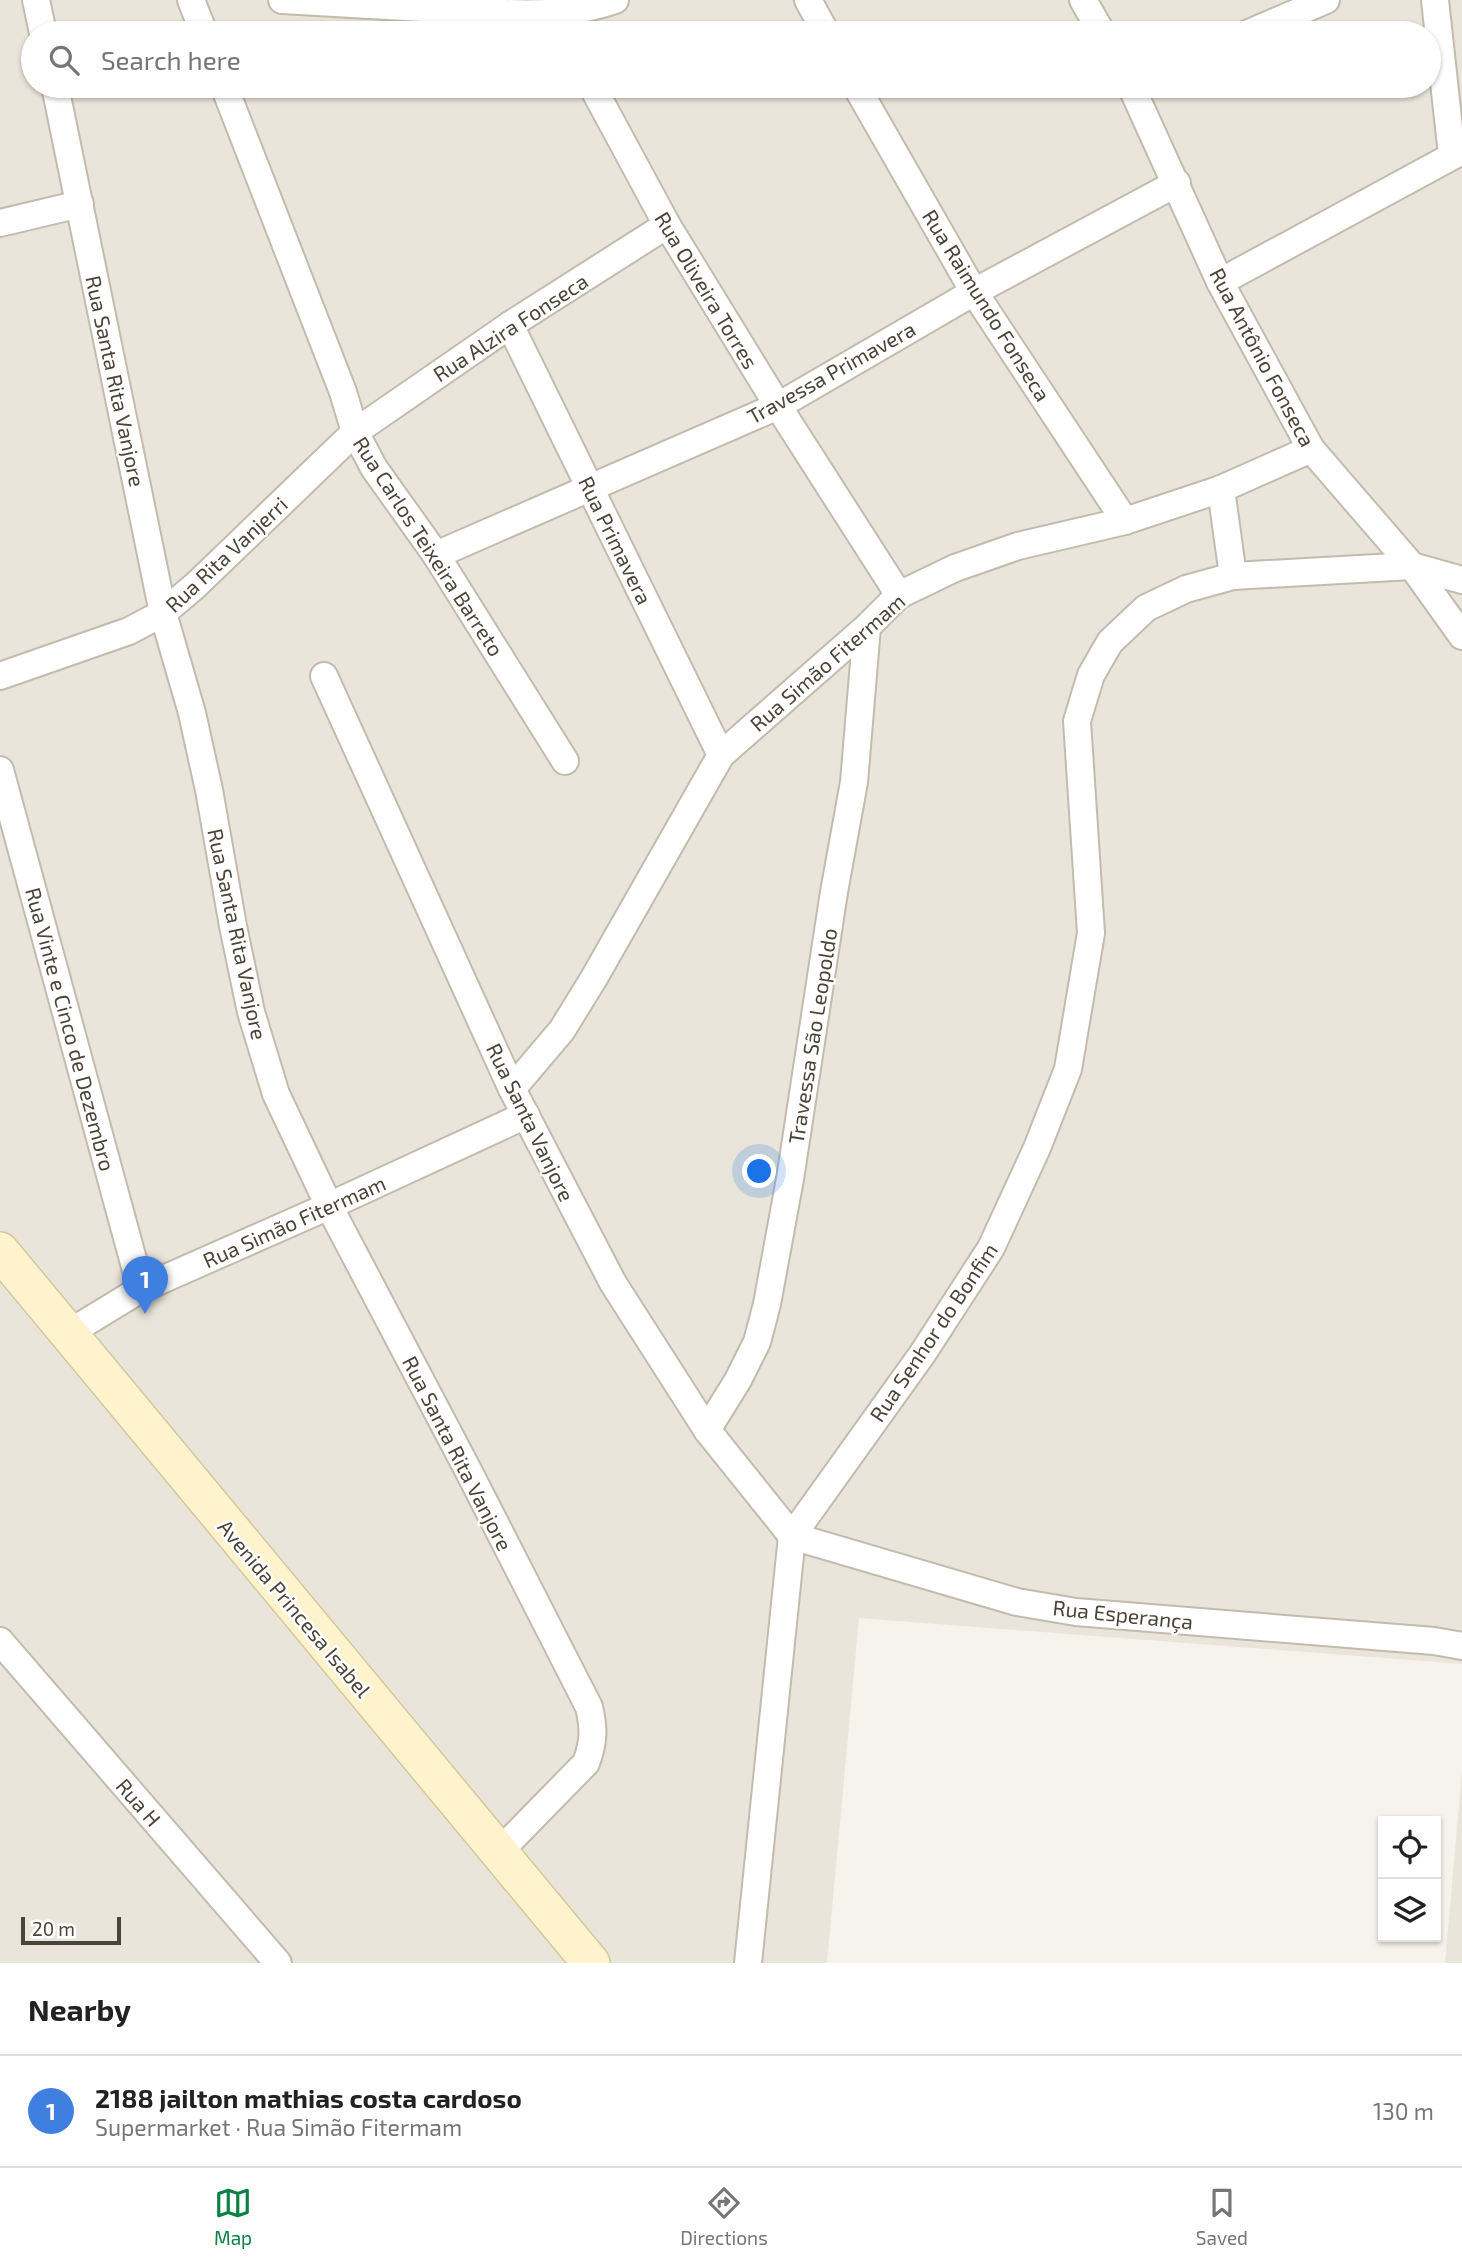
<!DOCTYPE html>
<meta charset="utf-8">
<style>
body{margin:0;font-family:"Exo 2",sans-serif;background:#f2f2f2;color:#222}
.controls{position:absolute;right:21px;bottom:21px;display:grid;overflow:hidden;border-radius:0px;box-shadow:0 2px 5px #0004}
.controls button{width:63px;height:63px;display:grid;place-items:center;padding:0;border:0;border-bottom:2px solid #e0e0e0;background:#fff;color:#222;font:35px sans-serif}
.scale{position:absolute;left:21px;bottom:18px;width:100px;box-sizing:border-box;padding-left:7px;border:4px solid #4b4439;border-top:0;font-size:19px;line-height:24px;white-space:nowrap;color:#4b4439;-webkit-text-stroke:5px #fff;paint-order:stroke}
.you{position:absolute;left:760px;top:1172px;width:24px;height:24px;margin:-18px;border:5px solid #fff;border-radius:50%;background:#1a73e8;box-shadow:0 0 0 10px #1a73e833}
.badge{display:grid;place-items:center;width:46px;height:46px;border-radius:50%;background:#0b8043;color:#fff;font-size:23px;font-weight:700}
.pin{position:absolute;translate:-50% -58px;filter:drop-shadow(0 2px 4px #0008)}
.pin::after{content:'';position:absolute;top:37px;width:24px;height:21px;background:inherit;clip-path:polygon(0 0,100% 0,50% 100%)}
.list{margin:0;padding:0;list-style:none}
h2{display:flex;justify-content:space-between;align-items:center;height:91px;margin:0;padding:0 28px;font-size:30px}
h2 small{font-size:23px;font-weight:400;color:#767676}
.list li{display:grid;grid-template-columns:46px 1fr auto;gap:21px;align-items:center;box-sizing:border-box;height:112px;padding:0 28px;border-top:2px solid #e0e0e0}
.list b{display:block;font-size:26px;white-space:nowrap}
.list p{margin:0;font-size:23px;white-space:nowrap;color:#767676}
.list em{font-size:23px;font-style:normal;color:#767676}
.icon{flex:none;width:38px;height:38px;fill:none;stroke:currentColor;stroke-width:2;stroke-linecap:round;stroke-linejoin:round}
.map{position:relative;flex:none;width:1462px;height:1963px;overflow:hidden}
.search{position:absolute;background:#fff;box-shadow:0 2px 5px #0004;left:21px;right:21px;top:21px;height:77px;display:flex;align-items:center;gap:18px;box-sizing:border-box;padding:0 24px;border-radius:38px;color:#767676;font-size:26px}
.sheet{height:203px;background:#fff}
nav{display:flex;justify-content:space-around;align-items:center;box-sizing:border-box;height:98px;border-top:2px solid #e0e0e0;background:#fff;font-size:19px;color:#767676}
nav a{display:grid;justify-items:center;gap:4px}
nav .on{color:#0b8043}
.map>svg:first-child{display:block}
.residential{fill:#eae5da;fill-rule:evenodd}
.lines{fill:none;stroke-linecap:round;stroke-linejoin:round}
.street-casing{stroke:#c2bbae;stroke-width:30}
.secondary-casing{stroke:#d6c79b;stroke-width:40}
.street{stroke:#fff;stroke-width:26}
.secondary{stroke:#fff3cd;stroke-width:37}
.labels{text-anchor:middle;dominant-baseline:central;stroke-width:5;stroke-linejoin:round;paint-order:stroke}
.street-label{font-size:21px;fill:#4b4439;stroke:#fff}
</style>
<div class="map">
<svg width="1462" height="1963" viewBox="0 0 1462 1963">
<rect width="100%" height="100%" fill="#f6f3ec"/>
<g class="residential">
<path d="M0 0H1462V1664L859 1618 827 1963H0ZM33 33H1429V86H33Z"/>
<polygon points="1462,1772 1462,1963 1445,1963"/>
</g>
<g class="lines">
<g class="street-casing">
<g id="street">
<polyline points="36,0 43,33"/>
<polyline points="191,0 204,33"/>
<path d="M282 0C335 3 387 6 439 9 498 13 558 20 615 0"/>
<polyline points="808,0 826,33"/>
<polyline points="1083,0 1102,33"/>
<polyline points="1435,0 1452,155"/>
<polyline points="1249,33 1326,0"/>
<path d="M55 86 163 613 192 713 209 790 233 926 251 1012 276 1094 329 1206 469 1472 589 1707C594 1728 594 1742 586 1763L498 1853"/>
<polyline points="224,86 343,392 355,432 374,468 436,555 565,761"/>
<polyline points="592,86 667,225 778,406 899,595"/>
<polyline points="856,86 974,292 1125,521"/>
<polyline points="1131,86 1220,282 1311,449 1412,566 1462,636"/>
<polyline points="0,223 80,204"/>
<polyline points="1220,282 1462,151"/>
<polyline points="510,325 721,755"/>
<polyline points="1221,489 1233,576"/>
<polyline points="436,555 778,406 974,292 1177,183"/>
<polyline points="0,676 129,631 163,613 196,585 355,432 510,325 667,225"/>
<polyline points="324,676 512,1089 613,1283 707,1430 792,1536 1017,1602 1076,1612 1434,1641 1462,1646"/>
<polyline points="0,770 141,1289"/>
<polyline points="512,1089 562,1030 594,978 721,755 867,627 899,595 955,568 1018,546 1125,521 1221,489 1311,449"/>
<polyline points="67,1334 141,1289 329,1206 526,1115"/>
<polyline points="707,1430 738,1380 757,1342 767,1304 790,1179 834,892 854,782 867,627"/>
<polyline points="0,1641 278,1963"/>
<polyline points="748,1963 792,1536 923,1353 991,1248 1037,1148 1068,1069 1091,933 1077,721 1091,675 1110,642 1146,608 1186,589 1233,576 1412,566 1462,580"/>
</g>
</g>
<g class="secondary-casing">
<polyline id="secondary" points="0,1251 591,1963"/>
</g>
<use href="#street" class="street"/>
<use href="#secondary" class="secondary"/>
</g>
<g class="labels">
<g class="street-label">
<text transform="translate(707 290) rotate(59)">Rua Oliveira Torres</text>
<text transform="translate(987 305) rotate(58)">Rua Raimundo Fonseca</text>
<text transform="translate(510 327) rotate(-33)">Rua Alzira Fonseca</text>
<text transform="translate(1263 357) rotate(62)">Rua Antônio Fonseca</text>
<text transform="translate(831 372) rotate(-29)">Travessa Primavera</text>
<text transform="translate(116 381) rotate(78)">Rua Santa Rita Vanjore</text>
<text transform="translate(616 540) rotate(64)">Rua Primavera</text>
<text transform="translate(429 546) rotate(57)">Rua Carlos Teixeira Barreto</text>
<text transform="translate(226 554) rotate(-43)">Rua Rita Vanjerri</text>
<text transform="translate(827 662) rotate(-41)">Rua Simão Fitermam</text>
<text transform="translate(238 934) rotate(78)">Rua Santa Rita Vanjore</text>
<text transform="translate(71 1029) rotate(75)">Rua Vinte e Cinco de Dezembro</text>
<text transform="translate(812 1036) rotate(-81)">Travessa São Leopoldo</text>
<text transform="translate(531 1122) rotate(64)">Rua Santa Vanjore</text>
<text transform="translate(294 1221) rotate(-24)">Rua Simão Fitermam</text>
<text transform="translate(933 1332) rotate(-56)">Rua Senhor do Bonfim</text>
<text transform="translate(458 1453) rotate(63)">Rua Santa Rita Vanjore</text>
<text transform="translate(295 1608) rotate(50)">Avenida Princesa Isabel</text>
<text transform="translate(1123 1614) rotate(6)">Rua Esperança</text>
<text transform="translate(139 1802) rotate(49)">Rua H</text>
</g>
</g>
</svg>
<div class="controls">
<button><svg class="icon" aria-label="locate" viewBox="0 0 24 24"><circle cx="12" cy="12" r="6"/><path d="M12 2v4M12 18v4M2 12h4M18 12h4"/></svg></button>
<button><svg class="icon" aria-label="layers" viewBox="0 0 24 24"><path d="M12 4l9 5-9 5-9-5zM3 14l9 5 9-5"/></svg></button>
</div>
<div class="scale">20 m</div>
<div class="you"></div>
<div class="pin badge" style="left:145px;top:1314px;background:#3f7fe0">1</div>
<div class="search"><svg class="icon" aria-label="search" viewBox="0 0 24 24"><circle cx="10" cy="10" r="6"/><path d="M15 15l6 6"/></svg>Search here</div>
</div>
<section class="sheet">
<h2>Nearby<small></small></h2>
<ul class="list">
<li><span class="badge" style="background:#3f7fe0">1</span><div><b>2188 jailton mathias costa cardoso</b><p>Supermarket · Rua Simão Fitermam</p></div><em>130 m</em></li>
</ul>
</section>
<nav>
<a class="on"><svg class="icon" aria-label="map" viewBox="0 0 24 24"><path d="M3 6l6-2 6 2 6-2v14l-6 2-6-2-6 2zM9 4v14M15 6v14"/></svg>Map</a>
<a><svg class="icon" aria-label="directions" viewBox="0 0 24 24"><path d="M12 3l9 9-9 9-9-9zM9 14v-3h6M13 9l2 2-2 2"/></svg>Directions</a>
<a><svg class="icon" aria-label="saved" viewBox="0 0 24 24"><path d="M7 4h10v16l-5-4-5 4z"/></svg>Saved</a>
</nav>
